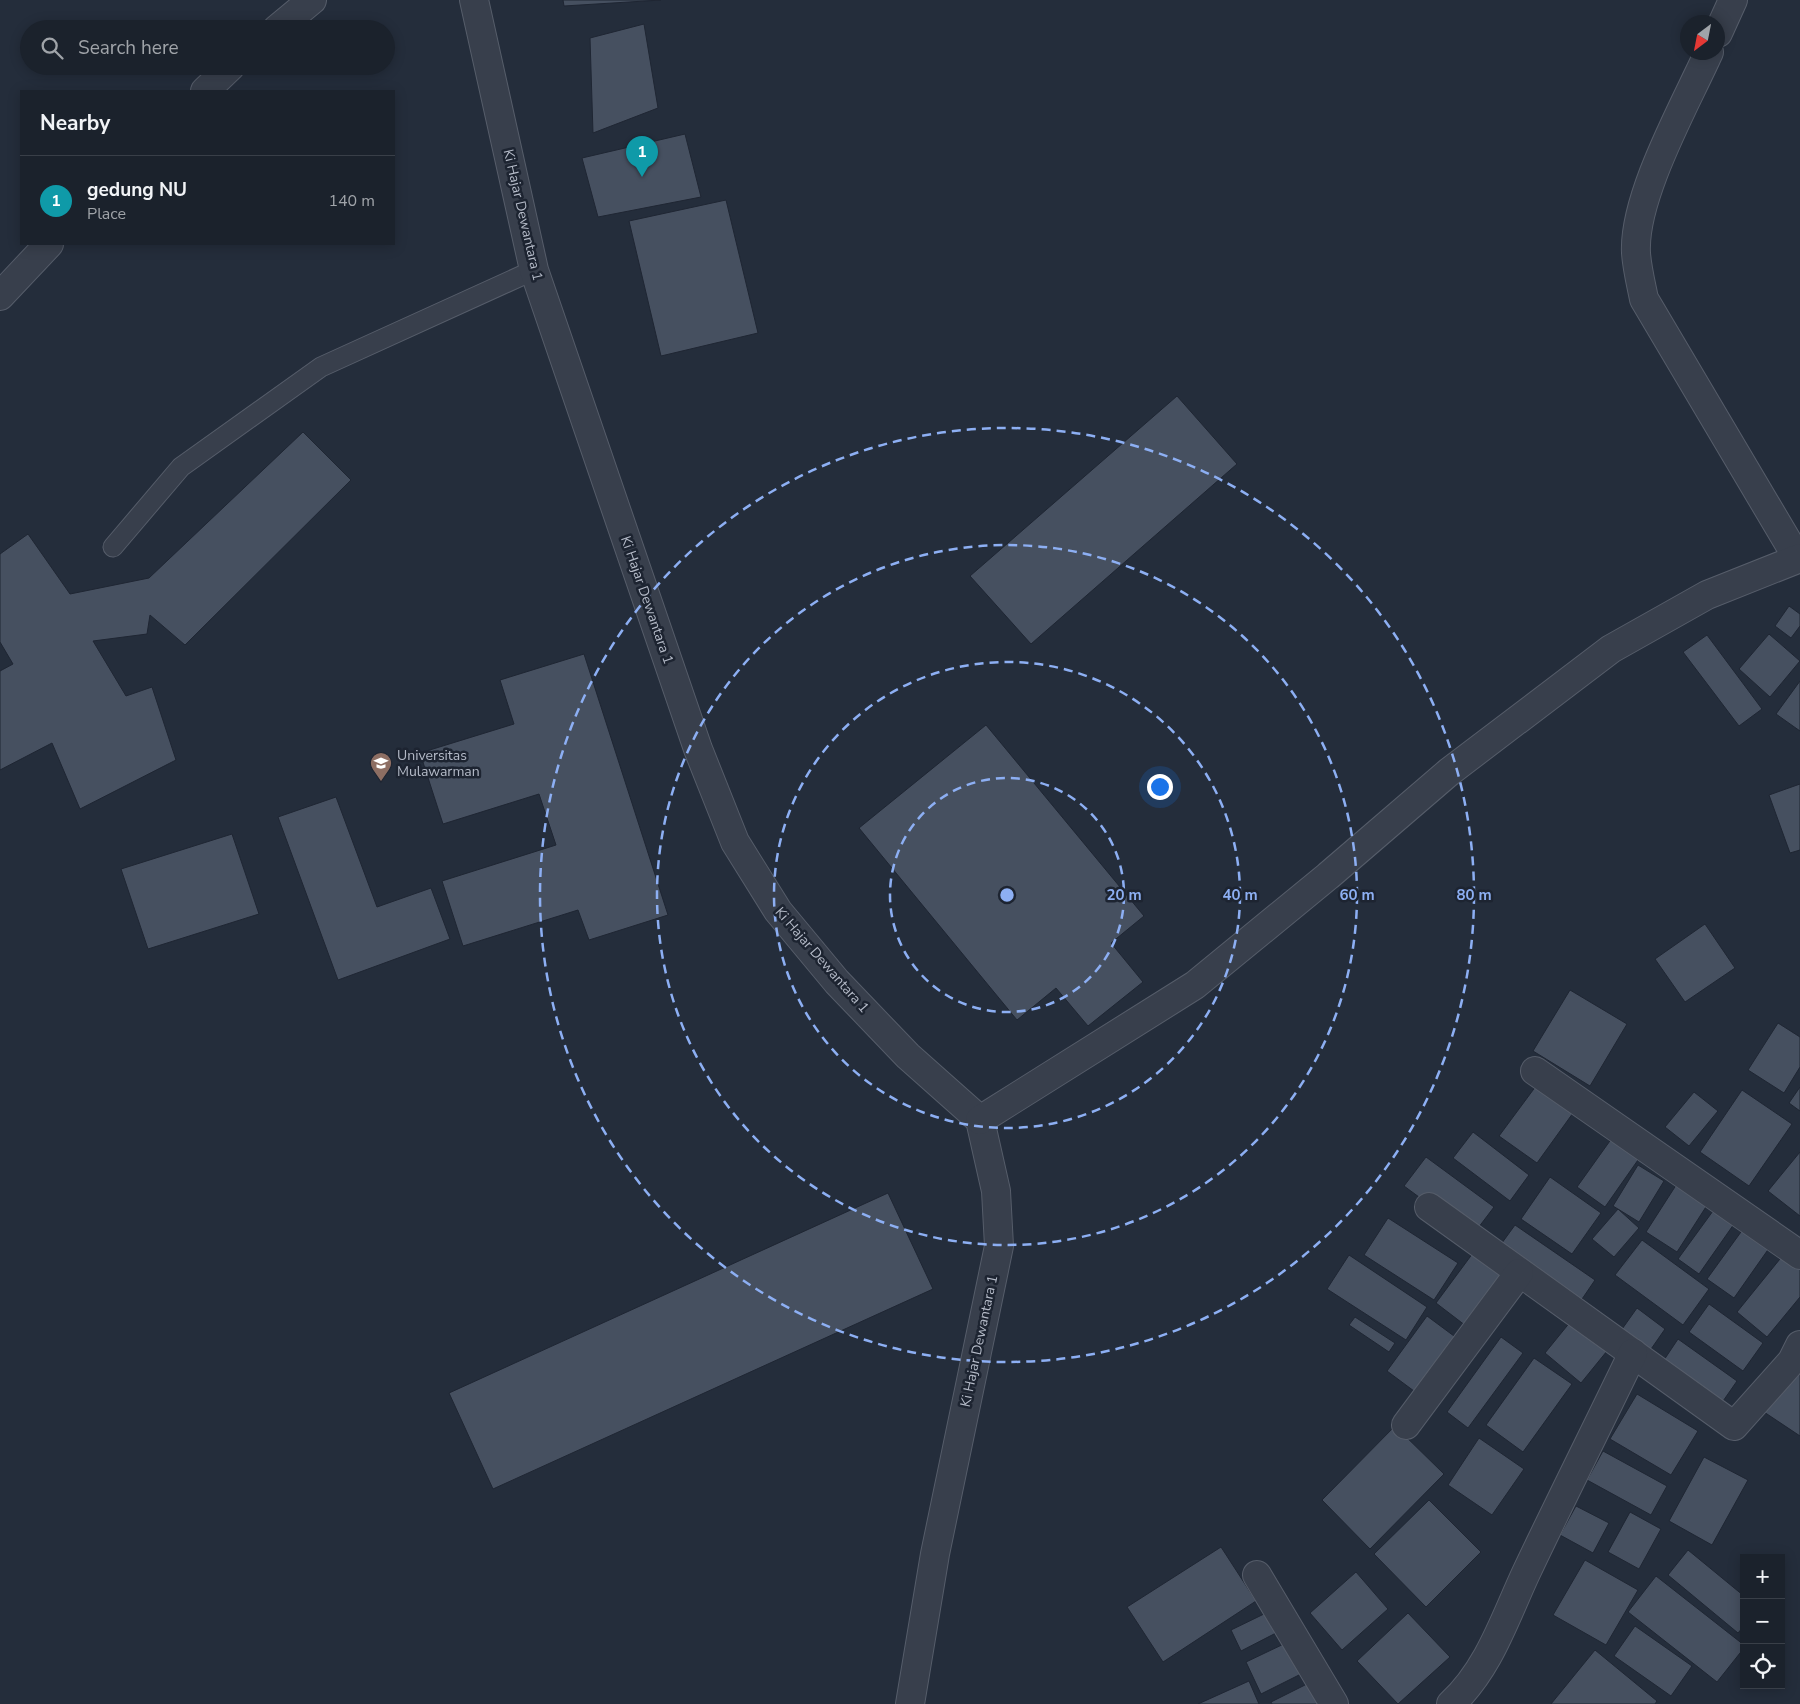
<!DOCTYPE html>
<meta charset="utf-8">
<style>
body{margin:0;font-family:"Nunito Sans",sans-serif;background:#282f38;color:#f1f3f6}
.controls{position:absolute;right:15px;bottom:15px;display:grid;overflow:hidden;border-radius:0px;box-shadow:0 2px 12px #0003}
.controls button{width:45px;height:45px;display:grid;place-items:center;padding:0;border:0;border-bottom:1px solid #393f48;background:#1b222c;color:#f1f3f6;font:25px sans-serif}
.compass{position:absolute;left:1680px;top:15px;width:45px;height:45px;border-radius:50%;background:#1b222c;box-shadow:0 2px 12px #0003;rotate:212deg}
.you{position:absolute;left:1159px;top:786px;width:18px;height:18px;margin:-12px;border:4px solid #fff;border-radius:50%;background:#1a73e8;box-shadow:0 0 0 8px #1a73e833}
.badge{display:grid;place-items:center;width:32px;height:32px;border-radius:50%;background:#8daff3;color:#fff;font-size:16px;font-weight:700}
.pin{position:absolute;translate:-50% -41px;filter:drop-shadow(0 1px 2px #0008)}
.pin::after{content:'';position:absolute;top:26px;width:18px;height:15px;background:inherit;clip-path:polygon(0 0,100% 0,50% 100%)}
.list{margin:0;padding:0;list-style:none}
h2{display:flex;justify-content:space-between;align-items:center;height:65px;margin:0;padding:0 20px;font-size:21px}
h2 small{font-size:16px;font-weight:400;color:#a0a4a9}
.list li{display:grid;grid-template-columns:32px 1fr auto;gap:15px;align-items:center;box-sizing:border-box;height:90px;padding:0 20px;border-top:1px solid #393f48}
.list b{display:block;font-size:19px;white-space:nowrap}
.list p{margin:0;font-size:16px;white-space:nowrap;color:#a0a4a9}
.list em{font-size:16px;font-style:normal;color:#a0a4a9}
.icon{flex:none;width:28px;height:28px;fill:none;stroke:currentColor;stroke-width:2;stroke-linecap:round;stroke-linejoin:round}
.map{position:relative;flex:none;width:1800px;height:1704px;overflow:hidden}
.search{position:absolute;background:#1b222c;box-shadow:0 2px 12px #0003;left:20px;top:20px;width:375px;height:55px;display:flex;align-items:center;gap:12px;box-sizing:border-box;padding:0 18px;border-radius:28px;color:#a0a4a9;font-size:19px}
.panel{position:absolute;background:#1b222c;box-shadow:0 2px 12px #0003;left:20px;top:90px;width:375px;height:155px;border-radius:0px}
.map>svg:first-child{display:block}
.building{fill:#465060;stroke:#1f2633}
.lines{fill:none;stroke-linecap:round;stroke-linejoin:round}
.service-casing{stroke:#565d6a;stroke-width:21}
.minor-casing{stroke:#565d6a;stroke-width:30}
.service{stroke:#383f4c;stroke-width:19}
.minor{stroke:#383f4c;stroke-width:28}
.ring{fill:none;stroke:#8daff3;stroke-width:2.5;stroke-dasharray:9 6}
.labels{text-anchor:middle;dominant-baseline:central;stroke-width:5;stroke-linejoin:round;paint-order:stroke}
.street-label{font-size:14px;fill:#b4bac7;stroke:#1d2431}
.poi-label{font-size:14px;fill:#b4bac7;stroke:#1d2431;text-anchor:start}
.centre{fill:#8daff3;stroke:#1d2431;stroke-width:2.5}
.ring-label{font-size:15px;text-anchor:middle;font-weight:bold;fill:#8daff3;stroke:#1d2431;stroke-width:5;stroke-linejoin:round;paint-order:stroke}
</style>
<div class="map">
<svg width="1800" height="1704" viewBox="0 0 1800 1704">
<rect width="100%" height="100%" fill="#242d3b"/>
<g class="building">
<polygon points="563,0 661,0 564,6"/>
<polygon points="644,24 658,108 593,133 590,38"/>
<polygon points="685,134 701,197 598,217 582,158"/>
<polygon points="726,200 758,333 661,356 629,221"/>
<polygon points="1177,396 1237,464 1031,644 970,576"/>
<polygon points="303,432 351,480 185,645 150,615 147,634 93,641 126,696 152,687 176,760 80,809 52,743 0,770 0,671 13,664 0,642 0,554 28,534 70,594 149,578"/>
<polygon points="1789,606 1800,614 1800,626 1791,638 1775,626"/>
<polygon points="1769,634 1800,661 1770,697 1739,669"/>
<polygon points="1707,635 1762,709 1739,726 1683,652"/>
<polygon points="584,654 668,915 589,940 578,910 463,946 442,881 556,845 539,794 443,824 420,753 514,724 500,680"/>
<polygon points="1800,681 1800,731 1776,714"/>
<polygon points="986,725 1144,916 1111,943 1143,982 1088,1026 1056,988 1017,1020 859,828"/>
<polygon points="1800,784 1800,850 1790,853 1769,795"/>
<polygon points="336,797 377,907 431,888 450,939 338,980 278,817"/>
<polygon points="232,834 259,914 148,949 121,869"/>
<polygon points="1705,924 1735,968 1685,1002 1655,959"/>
<polygon points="1570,990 1627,1024 1590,1086 1533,1051"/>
<polygon points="1778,1023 1800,1037 1800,1067 1784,1093 1748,1070"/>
<polygon points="1536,1086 1573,1113 1537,1163 1499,1136"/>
<polygon points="1800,1087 1800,1111 1789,1103"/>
<polygon points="1742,1090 1792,1124 1749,1186 1700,1152"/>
<polygon points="1694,1092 1718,1111 1689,1146 1665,1127"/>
<polygon points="1617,1131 1645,1150 1605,1207 1577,1187"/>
<polygon points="1473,1132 1529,1175 1510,1201 1453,1158"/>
<polygon points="1800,1152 1800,1216 1768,1191"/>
<polygon points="1426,1157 1494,1207 1472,1236 1404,1186"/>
<polygon points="1638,1165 1664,1181 1639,1222 1613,1206"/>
<polygon points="1550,1177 1601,1213 1572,1254 1521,1219"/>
<polygon points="1680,1179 1711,1199 1677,1252 1646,1232"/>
<polygon points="888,1193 933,1289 493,1489 449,1393"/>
<polygon points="1721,1200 1741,1214 1699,1274 1678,1259"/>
<polygon points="1618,1209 1639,1228 1614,1257 1592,1239"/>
<polygon points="1388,1218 1458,1263 1434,1300 1364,1255"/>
<polygon points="1515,1225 1595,1280 1580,1302 1499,1247"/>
<polygon points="1746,1225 1772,1244 1734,1298 1707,1279"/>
<polygon points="1642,1240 1709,1289 1683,1325 1615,1275"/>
<polygon points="1473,1253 1508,1279 1470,1329 1436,1303"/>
<polygon points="1784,1254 1800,1266 1800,1297 1767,1337 1737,1312"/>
<polygon points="1349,1255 1427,1307 1406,1340 1327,1289"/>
<polygon points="1709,1304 1763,1343 1743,1371 1689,1332"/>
<polygon points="1637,1308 1665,1329 1649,1352 1620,1332"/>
<polygon points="1427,1316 1458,1339 1418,1394 1387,1371"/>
<polygon points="1355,1317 1395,1343 1389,1352 1349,1325"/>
<polygon points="1571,1321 1607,1351 1581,1383 1545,1353"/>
<polygon points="1501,1337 1523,1353 1468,1428 1447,1412"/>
<polygon points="1678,1339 1737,1381 1721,1404 1662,1363"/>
<polygon points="1534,1358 1572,1384 1523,1452 1486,1425"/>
<polygon points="1793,1368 1800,1373 1800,1436 1764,1412"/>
<polygon points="1637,1394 1698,1431 1671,1475 1610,1439"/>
<polygon points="1395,1426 1444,1474 1370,1549 1322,1500"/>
<polygon points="1479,1438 1524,1469 1492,1515 1448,1485"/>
<polygon points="1603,1451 1667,1486 1651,1515 1587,1480"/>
<polygon points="1704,1457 1748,1480 1712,1545 1669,1521"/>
<polygon points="1429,1500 1481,1552 1426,1607 1374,1554"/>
<polygon points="1576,1506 1609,1523 1593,1553 1560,1535"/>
<polygon points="1630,1512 1661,1529 1639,1569 1608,1552"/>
<polygon points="1221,1547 1256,1601 1163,1662 1127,1607"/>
<polygon points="1688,1550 1744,1596 1744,1626 1738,1633 1668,1575"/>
<polygon points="1585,1560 1638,1590 1606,1645 1553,1615"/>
<polygon points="1356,1572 1388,1609 1342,1650 1310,1613"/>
<polygon points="1656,1576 1744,1645 1744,1648 1717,1682 1628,1612"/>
<polygon points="1266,1613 1276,1633 1241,1651 1231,1630"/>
<polygon points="1408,1613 1450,1657 1398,1704 1357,1661"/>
<polygon points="1635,1626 1692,1666 1671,1696 1614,1656"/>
<polygon points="1288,1642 1303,1673 1261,1694 1246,1662"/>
<polygon points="1595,1650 1657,1701 1655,1704 1551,1704"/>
<polygon points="1249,1681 1259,1704 1198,1704"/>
<polygon points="1311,1682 1322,1704 1272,1704 1271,1702"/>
</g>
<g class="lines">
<g class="service-casing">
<polyline id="service" points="113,547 181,467 321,367 534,270"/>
</g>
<g class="minor-casing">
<g id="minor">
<polyline points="474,0 534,270 698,749 735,842 778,911 837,982 908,1056 980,1120 996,1191 999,1246 935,1554 910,1704"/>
<polyline points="277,29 312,0"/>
<polyline points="1718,33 1733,0"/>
<path d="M1709 52C1685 105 1633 197 1636 253 1637 268 1641 284 1644 299L1798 559"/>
<polyline points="205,91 231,66"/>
<polyline points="0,296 49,244"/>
<polyline points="1535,1071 1800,1255"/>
<polyline points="980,1120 1195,985 1328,876 1449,772 1611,649 1707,595 1800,558"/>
<polyline points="1429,1207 1734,1426 1792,1361 1800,1345"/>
<polyline points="1406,1425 1519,1273"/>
<polyline points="1257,1575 1334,1704"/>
<path d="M1451 1704C1489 1669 1505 1618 1526 1573 1561 1499 1598 1426 1633 1353"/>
</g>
</g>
<use href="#service" class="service"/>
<use href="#minor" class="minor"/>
</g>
<g class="ring">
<circle cx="1007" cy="895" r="117"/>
<circle cx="1007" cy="895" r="233"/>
<circle cx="1007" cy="895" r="350"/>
<circle cx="1007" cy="895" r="467"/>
</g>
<defs>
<g id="university-pin" transform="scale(1.125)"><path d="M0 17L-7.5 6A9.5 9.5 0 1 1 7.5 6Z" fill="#8d6e63" stroke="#1d2431"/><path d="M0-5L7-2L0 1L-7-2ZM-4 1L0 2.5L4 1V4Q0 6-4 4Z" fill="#fff"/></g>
</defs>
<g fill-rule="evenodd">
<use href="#university-pin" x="381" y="763"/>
</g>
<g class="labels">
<g class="street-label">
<text transform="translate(523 215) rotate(77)">Ki Hajar Dewantara 1</text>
<text transform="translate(647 600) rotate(71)">Ki Hajar Dewantara 1</text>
<text transform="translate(822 960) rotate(49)">Ki Hajar Dewantara 1</text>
<text transform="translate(979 1341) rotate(-78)">Ki Hajar Dewantara 1</text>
</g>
<g class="poi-label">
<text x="397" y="755">Universitas<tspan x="397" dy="16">Mulawarman</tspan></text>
</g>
</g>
<circle cx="1007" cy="895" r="8" class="centre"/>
<g class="ring-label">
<text x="1124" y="900">20 m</text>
<text x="1240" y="900">40 m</text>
<text x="1357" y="900">60 m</text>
<text x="1474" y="900">80 m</text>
</g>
</svg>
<div class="controls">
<button>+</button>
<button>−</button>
<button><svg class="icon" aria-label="locate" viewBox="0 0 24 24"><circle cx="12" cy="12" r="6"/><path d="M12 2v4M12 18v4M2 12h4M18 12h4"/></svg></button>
</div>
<svg class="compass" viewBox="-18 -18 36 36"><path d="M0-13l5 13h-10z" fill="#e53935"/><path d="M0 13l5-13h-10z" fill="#a0a4a9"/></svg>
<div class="you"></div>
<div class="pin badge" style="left:642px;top:177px;background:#0f9aa8">1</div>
<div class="search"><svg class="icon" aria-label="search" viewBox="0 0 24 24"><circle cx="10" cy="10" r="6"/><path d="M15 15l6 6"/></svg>Search here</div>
<section class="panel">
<h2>Nearby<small></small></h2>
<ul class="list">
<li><span class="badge" style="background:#0f9aa8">1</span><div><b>gedung NU</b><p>Place</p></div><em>140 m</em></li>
</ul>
</section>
</div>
